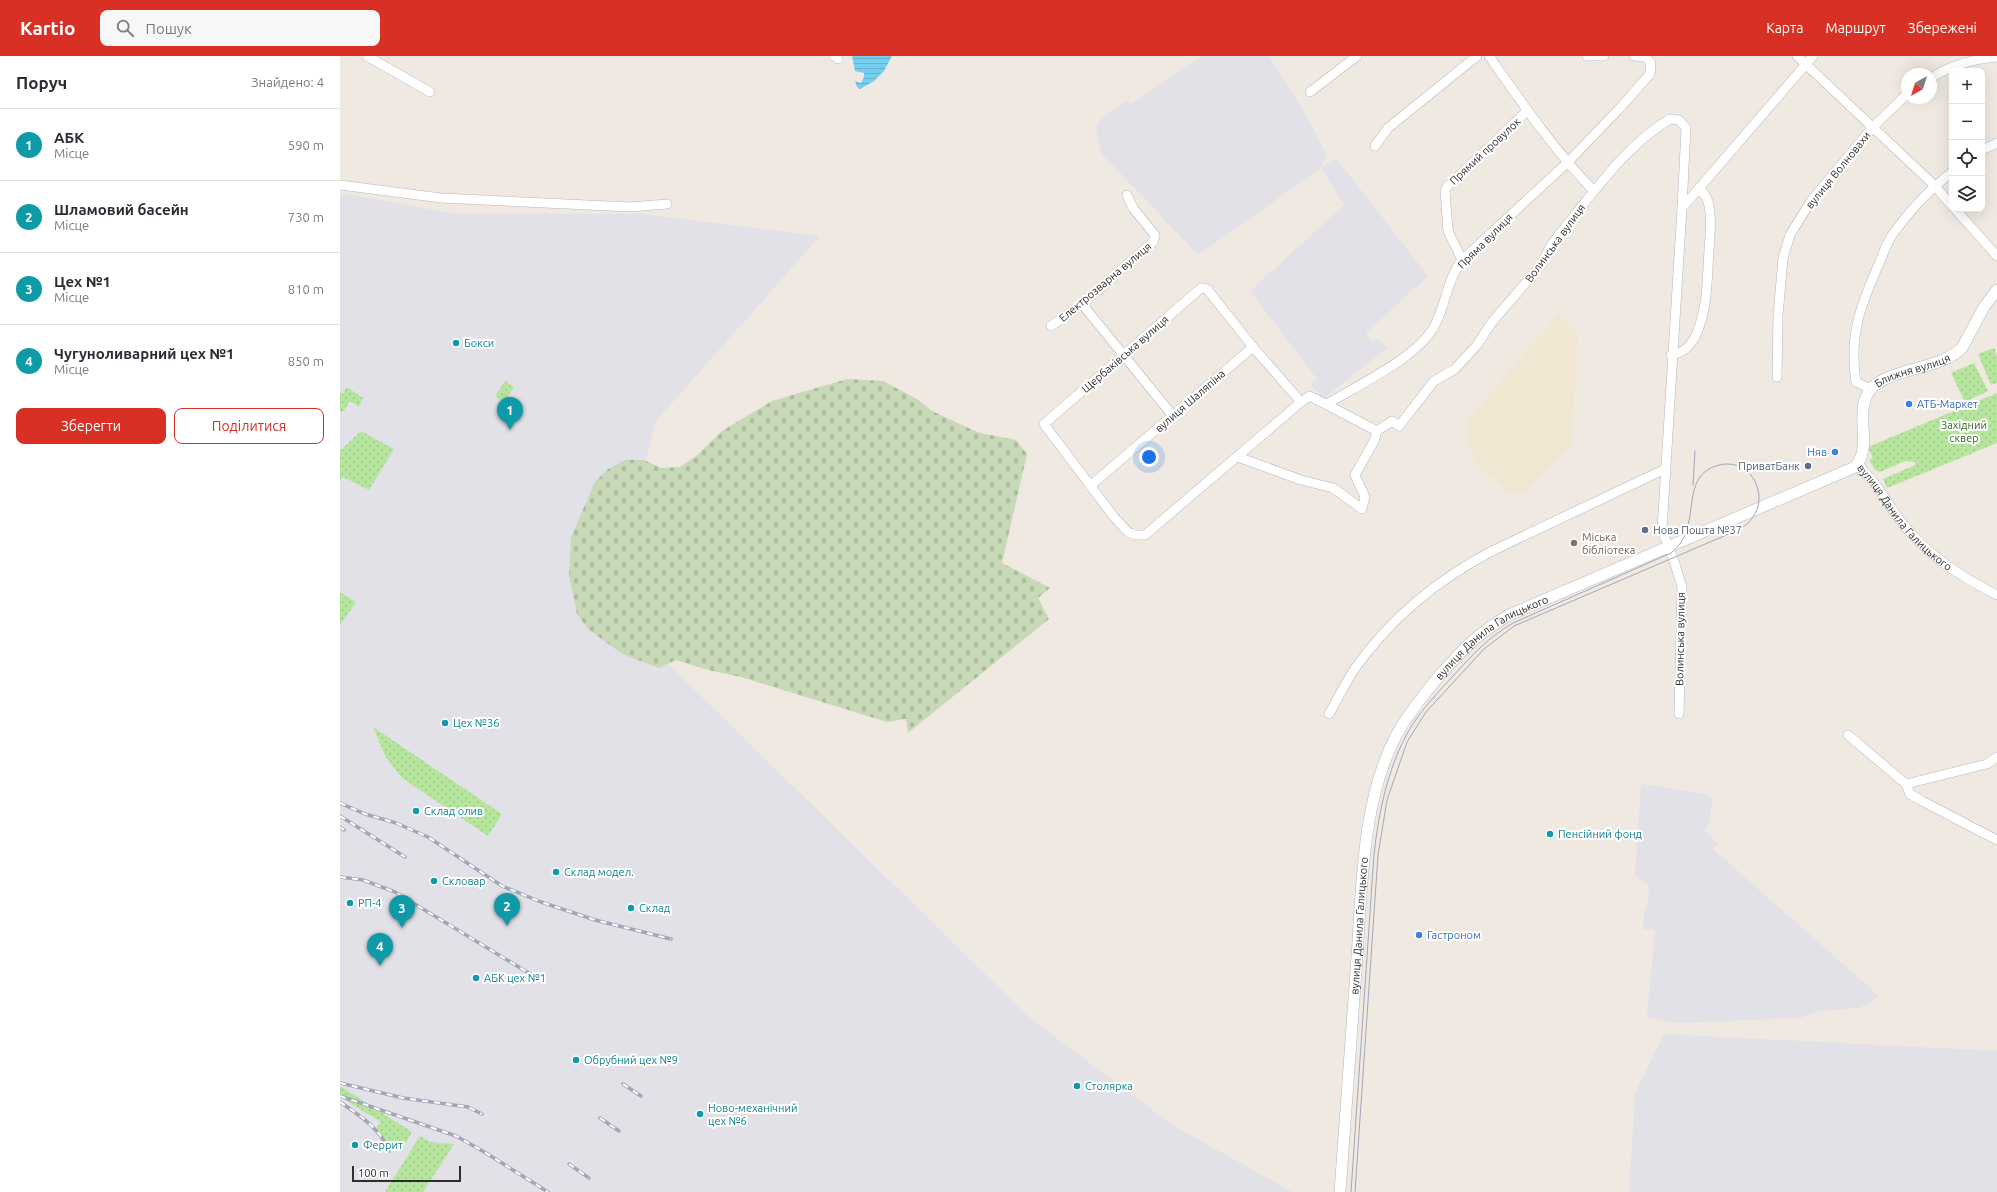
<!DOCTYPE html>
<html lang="uk">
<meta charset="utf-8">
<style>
body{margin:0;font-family:Ubuntu,sans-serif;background:#f7f7f7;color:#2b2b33}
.controls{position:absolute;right:12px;top:12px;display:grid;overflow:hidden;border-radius:8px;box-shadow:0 4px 16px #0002}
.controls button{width:36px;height:36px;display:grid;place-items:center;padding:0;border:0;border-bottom:1px solid #e1e1e2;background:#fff;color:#2b2b33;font:20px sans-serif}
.compass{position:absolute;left:1561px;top:12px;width:36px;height:36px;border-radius:50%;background:#fff;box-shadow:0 4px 16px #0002;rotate:219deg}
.scale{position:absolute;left:12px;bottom:10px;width:109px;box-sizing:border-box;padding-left:4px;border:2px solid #2e2e2e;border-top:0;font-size:11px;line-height:14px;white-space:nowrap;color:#2e2e2e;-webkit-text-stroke:3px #fff;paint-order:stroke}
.you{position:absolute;left:809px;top:401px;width:14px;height:14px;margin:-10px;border:3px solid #fff;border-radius:50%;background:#1a73e8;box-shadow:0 0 0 6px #1a73e833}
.badge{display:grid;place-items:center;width:26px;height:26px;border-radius:50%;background:#d93025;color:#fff;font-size:13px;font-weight:700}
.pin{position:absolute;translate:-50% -33px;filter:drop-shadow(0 1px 2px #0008)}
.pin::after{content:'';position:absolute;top:21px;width:14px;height:12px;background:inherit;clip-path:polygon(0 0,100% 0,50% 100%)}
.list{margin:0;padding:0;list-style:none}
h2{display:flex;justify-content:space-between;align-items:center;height:52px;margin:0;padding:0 16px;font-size:17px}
h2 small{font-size:13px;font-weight:400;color:#7c7c81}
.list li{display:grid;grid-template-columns:26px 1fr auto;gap:12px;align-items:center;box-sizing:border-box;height:72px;padding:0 16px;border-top:1px solid #e1e1e2}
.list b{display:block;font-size:15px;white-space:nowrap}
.list p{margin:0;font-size:13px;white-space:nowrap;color:#7c7c81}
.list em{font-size:13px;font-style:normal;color:#7c7c81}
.actions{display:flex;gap:8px;padding:12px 16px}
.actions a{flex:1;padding:9px 0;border:1px solid #d93025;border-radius:8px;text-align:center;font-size:14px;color:#d93025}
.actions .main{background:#d93025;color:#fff}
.icon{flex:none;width:22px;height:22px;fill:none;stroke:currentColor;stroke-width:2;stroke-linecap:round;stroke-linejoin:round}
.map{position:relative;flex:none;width:1657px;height:1136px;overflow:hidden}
header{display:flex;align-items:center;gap:24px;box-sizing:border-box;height:56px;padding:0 20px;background:#d93025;color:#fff}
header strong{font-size:19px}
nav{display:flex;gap:22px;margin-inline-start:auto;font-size:14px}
.search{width:280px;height:36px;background:#f7f7f7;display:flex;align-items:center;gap:10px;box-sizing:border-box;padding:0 14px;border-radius:8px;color:#7c7c81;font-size:15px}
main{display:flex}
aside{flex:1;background:#fff}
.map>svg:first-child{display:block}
.industrial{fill:#e3e1e8}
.education{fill:#f0e6d1}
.green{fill:url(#green-dots)}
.cemetery{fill:url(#cemetery-stones)}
.water{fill:url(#water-rules)}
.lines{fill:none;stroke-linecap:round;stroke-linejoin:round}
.minor-casing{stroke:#b4b7c1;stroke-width:10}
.tertiary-casing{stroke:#b4b7c1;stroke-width:12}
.minor{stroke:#fff;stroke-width:9}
.tertiary{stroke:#fff;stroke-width:11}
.tram{stroke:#a3a6b8;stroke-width:1}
.rail-casing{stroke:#a3a6b8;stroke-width:3.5}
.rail{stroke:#fff;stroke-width:2;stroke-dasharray:6;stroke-linecap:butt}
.culture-dot{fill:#0f9aa8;stroke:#fff;stroke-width:1.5}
.shop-dot{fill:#3f7fe0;stroke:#fff;stroke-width:1.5}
.service-dot{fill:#5c6f8a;stroke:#fff;stroke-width:1.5}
.education-dot{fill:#8d6e63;stroke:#fff;stroke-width:1.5}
.labels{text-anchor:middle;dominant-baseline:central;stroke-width:4;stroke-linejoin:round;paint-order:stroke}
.street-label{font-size:11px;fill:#2e2e2e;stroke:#fff}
.culture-label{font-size:11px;fill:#0d838f;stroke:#fff;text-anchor:start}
.shop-label{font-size:11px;fill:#366cbe;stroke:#fff;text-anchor:start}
.park-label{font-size:11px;fill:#2c6e1b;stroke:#fff}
.service-label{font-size:11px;fill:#4e5e75;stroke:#fff;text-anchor:end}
.education-label{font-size:11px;fill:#785e54;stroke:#fff;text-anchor:start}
</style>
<header>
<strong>Kartio</strong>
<div class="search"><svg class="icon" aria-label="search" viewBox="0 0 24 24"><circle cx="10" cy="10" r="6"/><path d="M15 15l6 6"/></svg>Пошук</div>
<nav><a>Карта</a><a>Маршрут</a><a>Збережені</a></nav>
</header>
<main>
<aside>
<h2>Поруч<small>Знайдено: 4</small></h2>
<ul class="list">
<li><span class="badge" style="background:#0f9aa8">1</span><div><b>АБК</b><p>Місце</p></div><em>590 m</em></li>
<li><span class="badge" style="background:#0f9aa8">2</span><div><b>Шламовий басейн</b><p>Місце</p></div><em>730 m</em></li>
<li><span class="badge" style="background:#0f9aa8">3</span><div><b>Цех №1</b><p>Місце</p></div><em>810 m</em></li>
<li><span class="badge" style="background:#0f9aa8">4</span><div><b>Чугуноливарний цех №1</b><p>Місце</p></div><em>850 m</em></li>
</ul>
<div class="actions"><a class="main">Зберегти</a><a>Поділитися</a></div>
</aside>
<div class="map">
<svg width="1657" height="1136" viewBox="0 0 1657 1136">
<defs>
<pattern id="green-dots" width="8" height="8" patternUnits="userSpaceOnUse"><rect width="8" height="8" fill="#b6e59e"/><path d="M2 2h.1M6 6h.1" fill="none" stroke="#9dc588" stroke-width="1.8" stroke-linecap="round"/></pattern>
<pattern id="cemetery-stones" width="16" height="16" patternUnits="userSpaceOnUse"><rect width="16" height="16" fill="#c8d9b8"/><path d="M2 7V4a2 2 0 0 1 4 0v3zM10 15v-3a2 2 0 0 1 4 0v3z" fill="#acbb9e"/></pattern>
<pattern id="water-rules" width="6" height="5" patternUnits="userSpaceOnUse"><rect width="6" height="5" fill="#75cff0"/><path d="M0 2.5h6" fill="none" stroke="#66b2ce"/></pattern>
</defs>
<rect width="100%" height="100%" fill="#efe9e1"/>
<g class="industrial">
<polygon points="862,0 929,0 969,64 986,98 981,112 996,102 1088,220 1026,277 1032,286 1037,282 1047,292 983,343 971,329 977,323 910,235 1004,149 981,112 858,199 761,97 756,72 761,63 787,44 790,49"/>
<polygon points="0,137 111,157 301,158 480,180 316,365 280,499 317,597 691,963 831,1068 952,1136 0,1136"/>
<polygon points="1301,728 1366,738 1372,743 1370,767 1364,775 1378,787 1373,793 1538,939 1532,946 1519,952 1479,955 1460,962 1338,967 1307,961 1315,874 1303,873 1305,851 1308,848 1309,831 1295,819"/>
<polygon points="1324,978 1657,995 1657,1136 1289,1136 1295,1037"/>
</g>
<polygon class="education" points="1218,258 1238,277 1231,390 1187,433 1180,438 1169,436 1136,408 1132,401 1125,368"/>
<g class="green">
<polygon points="1654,292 1657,300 1657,327 1651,329 1638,298"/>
<polygon points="1634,307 1648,335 1625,346 1611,317"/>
<polygon points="165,325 174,331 164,346 155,340"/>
<polygon points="7,331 23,342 19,351 10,345 3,356 0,355 0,337 2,338"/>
<polygon points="1657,337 1657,387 1547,432 1543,423 1575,409 1575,406 1565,405 1540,416 1535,414 1529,404 1533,402 1528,391"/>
<polygon points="21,375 54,393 29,434 3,421 0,425 0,395"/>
<polygon points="0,536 16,546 0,569"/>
<polygon points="33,671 162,758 148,780 62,722 45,700"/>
<polygon points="0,1030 72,1076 61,1095 34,1076 41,1066 0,1041"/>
<polygon points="80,1080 90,1086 114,1088 83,1136 45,1136"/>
</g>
<polygon class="cemetery" points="507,323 543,325 577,343 592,355 624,370 640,377 676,384 687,398 662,507 710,532 698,542 709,563 568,677 566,663 547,666 401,621 368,614 336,604 319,612 282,598 248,573 237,558 229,519 231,481 255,426 268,413 285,404 304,404 321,412 340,411 356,400 382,375 432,345"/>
<polygon class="water" points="512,0 552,0 544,15 534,25 520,33 517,31 515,25 521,27 524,21 524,17 515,15"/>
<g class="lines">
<g class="minor-casing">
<g id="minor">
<polyline points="27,0 90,36"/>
<polyline points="494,0 498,3"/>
<path d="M1149 0C1182 47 1214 94 1254 135"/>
<polyline points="1247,0 1264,0"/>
<polyline points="1457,0 1594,129 1612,150"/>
<path d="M1591 22C1611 9 1633 3 1657 1"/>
<polyline points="970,36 1017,0"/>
<polyline points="1035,90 1048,72 1137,0"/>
<polyline points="1642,94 1657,87"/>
<polyline points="0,129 101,142 290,151 327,148"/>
<polyline points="1615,153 1657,200"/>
<polyline points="1122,204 1108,175 1105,135 1107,131 1187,55"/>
<polyline points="742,248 833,360"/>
<polyline points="711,270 742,248 813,186 815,179 793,152 787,139"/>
<path d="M1331 299C1343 297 1351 290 1356 279 1368 252 1367 223 1369 194 1370 180 1372 164 1369 150 1368 143 1365 137 1358 133"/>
<polyline points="1437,321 1438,260 1443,202 1450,179 1471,145 1532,72 1567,38"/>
<path d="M1531 333 1516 326C1509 280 1520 250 1539 208 1543 198 1547 186 1553 178 1569 155 1590 133 1612 116"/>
<path d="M987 348C1018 329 1079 301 1095 269 1106 248 1107 224 1122 204L1227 107 1280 52 1310 18 1311 7 1306 1 1294 0"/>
<path d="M1037 375 1052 365 1059 370 1094 325 1115 313 1137 289 1152 266 1202 208C1209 189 1222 175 1234 160 1262 125 1291 86 1330 63L1339 64 1346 72 1342 152"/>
<polyline points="898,401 961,424 993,432 1022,453 1025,441 1015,419 1034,385 1037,375 970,340 961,346 805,479 795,479 788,476 774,461 704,368 861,232 867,233 913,291 961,346"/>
<path id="s1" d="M1518 407C1523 415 1530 421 1535 428 1545 441 1553 456 1563 468 1589 500 1621 521 1657 539"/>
<polyline points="750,430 913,291"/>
<path d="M989 658C998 643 1006 625 1016 611 1051 562 1099 523 1152 495L1325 413"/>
<polyline points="1339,658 1342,531 1334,505 1322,474 1342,152 1473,0"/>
<polyline points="1508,679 1566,728 1647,708 1657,701"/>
<polyline points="1566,728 1570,738 1582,745 1657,784"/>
</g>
</g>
<g class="tertiary-casing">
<g id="tertiary">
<path id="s2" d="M1000 1136C1005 1062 1011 989 1016 915 1022 841 1020 748 1056 680 1068 658 1084 638 1100 619 1124 592 1137 578 1169 559L1515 411C1534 390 1513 357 1530 334 1548 312 1600 314 1622 292L1644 251 1657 234"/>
</g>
</g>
<use href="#minor" class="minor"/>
<use href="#tertiary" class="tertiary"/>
<g class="tram">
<polyline points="1353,429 1355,395"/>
<path d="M1011 1136 1034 798C1039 755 1048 709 1071 671 1083 652 1098 636 1114 619 1132 599 1149 581 1173 567L1331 497C1363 473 1339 425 1373 411 1414 394 1439 453 1398 474L1174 570 1144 593 1086 656 1067 686 1047 744 1038 799 1015 1136"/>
</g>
<g class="rail-casing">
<g id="rail">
<polyline points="0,747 25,758 56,767 88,781 162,830 201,846 255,864 331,883"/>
<polyline points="0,760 65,801"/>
<polyline points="0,771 4,774"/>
<polyline points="0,821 23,824 55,836 192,919"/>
<polyline points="0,1027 63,1042 128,1051 142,1058"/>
<polyline points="283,1028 301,1040"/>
<polyline points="0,1040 116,1080 146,1097 208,1136"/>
<path d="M0 1046C19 1059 41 1073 49 1095"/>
<polyline points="260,1062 279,1075"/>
<polyline points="229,1108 249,1122"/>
</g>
</g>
<use href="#rail" class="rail"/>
</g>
<g class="culture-dot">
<circle cx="116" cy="287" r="4"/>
<circle cx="105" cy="667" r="4"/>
<circle cx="76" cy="755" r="4"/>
<circle cx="1210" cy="778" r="4"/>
<circle cx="216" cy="816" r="4"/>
<circle cx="94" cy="825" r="4"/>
<circle cx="10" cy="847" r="4"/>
<circle cx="291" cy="852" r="4"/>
<circle cx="136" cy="922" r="4"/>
<circle cx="236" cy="1004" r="4"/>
<circle cx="737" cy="1030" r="4"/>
<circle cx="360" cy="1058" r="4"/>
<circle cx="15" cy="1089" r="4"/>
</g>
<g class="shop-dot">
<circle cx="1569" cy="348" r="4"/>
<circle cx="1495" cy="396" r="4"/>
<circle cx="1079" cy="879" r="4"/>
</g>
<g class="service-dot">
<circle cx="1468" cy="410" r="4"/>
<circle cx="1305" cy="474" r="4"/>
</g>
<circle class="education-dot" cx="1234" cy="487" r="4"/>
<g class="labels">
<g class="street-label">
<text transform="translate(1145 95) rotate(-43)">Прямий провулок</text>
<text transform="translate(1498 114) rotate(-51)">вулиця Волновахи</text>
<text transform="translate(1145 185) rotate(-45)">Пряма вулиця</text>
<text transform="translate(1215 187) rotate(-54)">Волинська вулиця</text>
<text transform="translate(765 226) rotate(-40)">Електрозварна вулиця</text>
<text transform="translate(785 298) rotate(-41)">Щербаківська вулиця</text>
<text stroke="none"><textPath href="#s2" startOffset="1133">Ближня вулиця</textPath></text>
<text transform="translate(850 345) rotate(-41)">вулиця Шаляпіна</text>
<text stroke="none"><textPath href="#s1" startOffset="72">вулиця Данила Галицького</textPath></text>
<text stroke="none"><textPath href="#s2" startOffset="602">вулиця Данила Галицького</textPath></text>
<text transform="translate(1340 583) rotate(-89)">Волинська вулиця</text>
<text stroke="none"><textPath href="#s2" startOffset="267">вулиця Данила Галицького</textPath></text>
</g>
<g class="culture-label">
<text x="124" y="287">Бокси</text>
<text x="113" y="667">Цех №36</text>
<text x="84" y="755">Склад олив</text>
<text x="1218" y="778">Пенсійний фонд</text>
<text x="224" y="816">Склад модел.</text>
<text x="102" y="825">Скловар</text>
<text x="18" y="847">РП-4</text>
<text x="299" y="852">Склад</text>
<text x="144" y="922">АБК цех №1</text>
<text x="244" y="1004">Обрубний цех №9</text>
<text x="745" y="1030">Столярка</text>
<text x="368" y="1052">Ново-механічний<tspan x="368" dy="13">цех №6</tspan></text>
<text x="23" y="1089">Феррит</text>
</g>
<g class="shop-label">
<text x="1577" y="348">АТБ-Маркет</text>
<text x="1487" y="396" text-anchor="end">Няв</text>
<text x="1087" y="879">Гастроном</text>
</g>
<g class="park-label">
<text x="1624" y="369">Західний<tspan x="1624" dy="13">сквер</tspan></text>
</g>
<g class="service-label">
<text x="1460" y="410">ПриватБанк</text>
<text x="1313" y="474" text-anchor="start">Нова Пошта №37</text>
</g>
<g class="education-label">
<text x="1242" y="481">Міська<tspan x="1242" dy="13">бібліотека</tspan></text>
</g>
</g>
</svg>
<div class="controls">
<button>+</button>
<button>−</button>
<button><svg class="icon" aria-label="locate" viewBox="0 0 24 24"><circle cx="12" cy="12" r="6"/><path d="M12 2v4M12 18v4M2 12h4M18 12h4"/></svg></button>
<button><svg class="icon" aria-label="layers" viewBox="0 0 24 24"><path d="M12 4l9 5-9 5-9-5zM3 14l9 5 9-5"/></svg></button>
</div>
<svg class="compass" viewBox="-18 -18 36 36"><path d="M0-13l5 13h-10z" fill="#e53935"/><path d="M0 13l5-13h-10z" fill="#7c7c81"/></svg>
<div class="scale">100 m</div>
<div class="you"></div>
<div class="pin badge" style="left:170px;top:374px;background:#0f9aa8">1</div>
<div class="pin badge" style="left:167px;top:870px;background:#0f9aa8">2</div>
<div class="pin badge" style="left:62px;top:872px;background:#0f9aa8">3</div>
<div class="pin badge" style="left:40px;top:910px;background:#0f9aa8">4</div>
</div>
</main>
